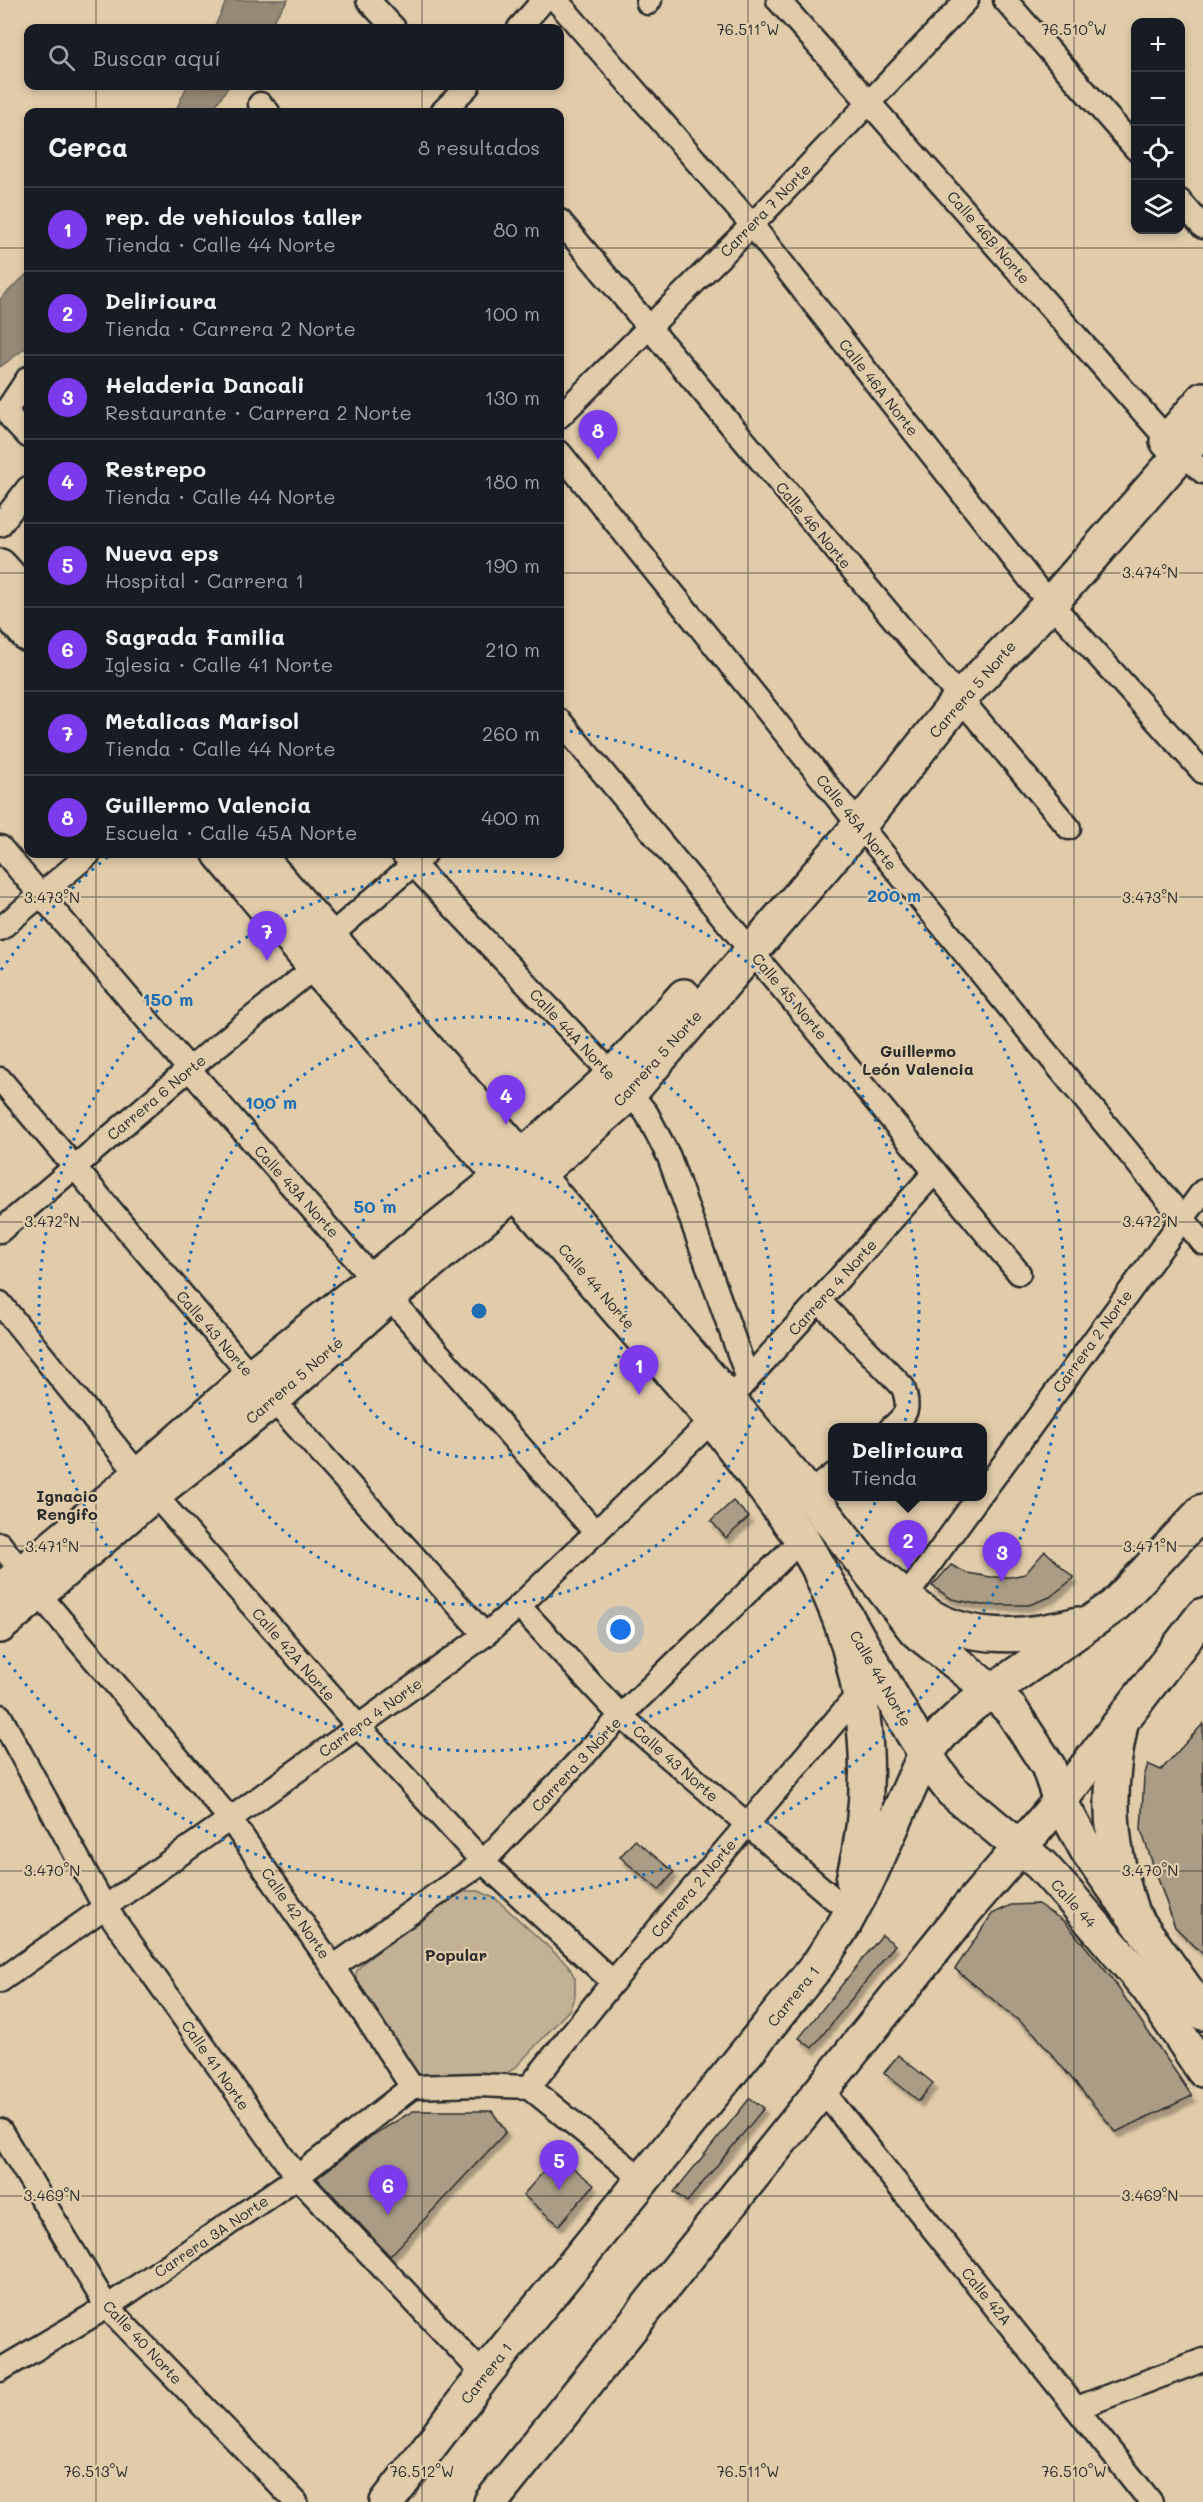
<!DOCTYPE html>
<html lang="es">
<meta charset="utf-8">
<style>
body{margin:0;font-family:Mali,sans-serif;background:#242831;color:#f1f3f6}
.controls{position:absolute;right:18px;top:18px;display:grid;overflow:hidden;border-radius:12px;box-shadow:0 3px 9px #0003}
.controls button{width:54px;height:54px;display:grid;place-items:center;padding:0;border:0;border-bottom:2px solid #363941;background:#171b24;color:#f1f3f6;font:30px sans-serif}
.you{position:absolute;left:621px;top:1630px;width:21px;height:21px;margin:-15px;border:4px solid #fff;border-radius:50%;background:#1a73e8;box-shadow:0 0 0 9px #1a73e833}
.badge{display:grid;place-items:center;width:39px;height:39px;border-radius:50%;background:#7c3aed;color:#fff;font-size:20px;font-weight:700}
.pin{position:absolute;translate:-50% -50px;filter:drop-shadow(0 2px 3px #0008)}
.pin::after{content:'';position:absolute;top:32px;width:21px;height:18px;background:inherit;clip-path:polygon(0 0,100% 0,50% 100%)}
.popup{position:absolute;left:828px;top:1423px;width:159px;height:78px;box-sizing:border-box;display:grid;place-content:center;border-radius:12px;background:#171b24;filter:drop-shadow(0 2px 4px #0005);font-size:20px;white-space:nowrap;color:#9ea1a6}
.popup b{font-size:22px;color:#f1f3f6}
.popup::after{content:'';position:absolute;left:50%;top:100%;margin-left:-12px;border:12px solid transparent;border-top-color:#171b24}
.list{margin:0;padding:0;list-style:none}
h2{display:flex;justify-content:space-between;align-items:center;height:78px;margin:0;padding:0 24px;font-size:26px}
h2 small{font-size:20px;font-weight:400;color:#9ea1a6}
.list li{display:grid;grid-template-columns:39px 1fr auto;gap:18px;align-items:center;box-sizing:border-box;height:84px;padding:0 24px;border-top:2px solid #363941}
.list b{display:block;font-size:22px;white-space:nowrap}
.list p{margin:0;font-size:20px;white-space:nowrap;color:#9ea1a6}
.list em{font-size:20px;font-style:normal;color:#9ea1a6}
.icon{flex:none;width:33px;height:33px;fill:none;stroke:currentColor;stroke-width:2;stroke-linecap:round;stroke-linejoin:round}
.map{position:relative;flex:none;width:1203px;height:2502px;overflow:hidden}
.search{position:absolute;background:#171b24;box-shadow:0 3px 9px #0003;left:24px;top:24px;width:540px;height:66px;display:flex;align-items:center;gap:15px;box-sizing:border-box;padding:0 21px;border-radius:12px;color:#9ea1a6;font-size:22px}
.panel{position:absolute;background:#171b24;box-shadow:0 3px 9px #0003;left:24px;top:108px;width:540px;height:750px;border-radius:12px}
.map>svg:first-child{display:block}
.green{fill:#c2b195;stroke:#766e60;stroke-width:1.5}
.water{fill:#968a77;stroke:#6b6459;stroke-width:1.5}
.building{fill:#ab9d85;stroke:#2b2b2b;stroke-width:1.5;filter:url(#shadow)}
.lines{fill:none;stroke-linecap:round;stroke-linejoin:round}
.street-casing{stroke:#2b2b2b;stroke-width:27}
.secondary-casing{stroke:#2b2b2b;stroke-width:38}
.primary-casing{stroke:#2b2b2b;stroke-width:38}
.street{stroke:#e0ccaa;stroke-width:22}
.secondary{stroke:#e0ccaa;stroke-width:33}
.primary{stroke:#e0ccaa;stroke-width:33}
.ticks{fill:none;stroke:#2b2b2b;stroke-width:1.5;stroke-opacity:0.45}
.ring{fill:none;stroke:#1f6fb2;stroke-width:3;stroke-dasharray:3 6}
.labels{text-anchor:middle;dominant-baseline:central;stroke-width:4.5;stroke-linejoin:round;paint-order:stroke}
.street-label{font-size:15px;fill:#2b2b2b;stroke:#e0ccaa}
.neighbourhood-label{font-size:16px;font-weight:bold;fill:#2b2b2b;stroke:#e0ccaa}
.ticks-label{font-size:15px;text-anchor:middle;fill:#2b2b2b;stroke:#e0ccaa;stroke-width:4.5;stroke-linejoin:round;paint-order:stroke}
.centre{fill:#1f6fb2;stroke:#e0ccaa;stroke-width:3}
.ring-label{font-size:18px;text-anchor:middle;font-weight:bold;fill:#1f6fb2;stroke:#e0ccaa;stroke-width:4.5;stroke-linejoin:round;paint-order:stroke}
</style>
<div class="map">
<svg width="1203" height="2502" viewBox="0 0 1203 2502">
<defs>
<filter id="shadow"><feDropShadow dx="3.5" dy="6" stdDeviation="1.5" flood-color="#0004"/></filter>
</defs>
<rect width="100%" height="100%" fill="#e0ccaa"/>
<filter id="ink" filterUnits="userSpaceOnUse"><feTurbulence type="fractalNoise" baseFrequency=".0167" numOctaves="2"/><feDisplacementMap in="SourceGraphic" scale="12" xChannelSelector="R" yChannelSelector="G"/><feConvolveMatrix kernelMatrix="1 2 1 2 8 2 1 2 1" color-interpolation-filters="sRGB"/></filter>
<g filter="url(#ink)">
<polygon class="green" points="466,1891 479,1891 496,1899 568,1965 575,1978 575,1996 569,2010 515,2068 504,2075 419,2079 354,1981 357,1970 364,1962 451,1898"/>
<g class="water">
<polygon points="227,0 288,0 268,28 214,28"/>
<polygon points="187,86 229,86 211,112 175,112"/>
<polygon points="28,273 28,346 0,367 0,299"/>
</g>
<g class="building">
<polygon points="733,1501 749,1517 726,1538 711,1521"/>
<polygon points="1045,1551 1074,1578 1050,1597 1029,1605 981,1605 952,1599 932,1586 951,1565 967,1573 991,1577 1010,1577 1025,1574"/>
<polygon points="1203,1724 1203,1954 1175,1927 1141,1830 1144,1777 1148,1764 1161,1770"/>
<polygon points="635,1840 674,1872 659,1890 620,1857"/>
<polygon points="1038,1904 1065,1922 1110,1976 1192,2096 1116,2132 1034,2033 955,1969 992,1914 1011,1905"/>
<polygon points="882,1935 895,1945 812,2048 799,2038"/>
<polygon points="898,2055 933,2083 919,2101 884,2073"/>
<polygon points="750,2098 764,2108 687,2202 674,2192"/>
<polygon points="413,2111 492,2111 506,2132 390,2256 317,2178 373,2135"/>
<polygon points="558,2155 594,2185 559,2225 523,2195"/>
</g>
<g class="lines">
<g class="street-casing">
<g id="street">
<polyline points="368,0 394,28"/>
<polyline points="556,0 752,225 1036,587 1203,772"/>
<polyline points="778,0 1168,440 1203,472"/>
<polyline points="1005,0 1136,149"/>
<polyline points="648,3 650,0"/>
<polyline points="519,28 544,0"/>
<polyline points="260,104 268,112"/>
<polyline points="442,112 468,86"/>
<polyline points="1180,201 1203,227"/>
<polyline points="560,221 1069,828"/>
<polyline points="28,378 8,408 11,418 28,436"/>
<polyline points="560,416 752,225 967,0"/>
<polyline points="560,453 847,810 1203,1243"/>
<polyline points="0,525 28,488"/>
<polyline points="560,721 1019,1273"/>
<polyline points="0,847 189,1069 596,1533"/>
<polyline points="403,854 630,1093 647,1114 669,1157 748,1379"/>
<polyline points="0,929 89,854"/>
<polyline points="329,937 425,854"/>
<polyline points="0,1079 251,1376 485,1635"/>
<polyline points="0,1231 189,1069 315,967"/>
<path d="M819 1301 903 1387C910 1408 908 1414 891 1428"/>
<polyline points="0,1303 154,1494 358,1726 483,1862 613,1982"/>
<polyline points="739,1389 935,1172"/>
<polyline points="983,1492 1203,1191"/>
<polyline points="809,1494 833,1475"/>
<polyline points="0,1544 38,1593 230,1819 333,1967 412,2087"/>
<polyline points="906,1597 979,1496"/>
<polyline points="519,1606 621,1716 834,1899 846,1905"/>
<polyline points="0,1716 104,1906 297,2177 484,2375"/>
<polyline points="333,1967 483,1862 621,1716 802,1539"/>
<polyline points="0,1981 230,1819 485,1635 519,1606 713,1420"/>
<polyline points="412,2087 479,2085 529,2087 643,2180"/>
<polyline points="529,2087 613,1982 860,1692"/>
<polyline points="823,2091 1151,2502"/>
<polyline points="0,2130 107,2307 296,2502"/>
<polyline points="0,2370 107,2307 297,2177 412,2087"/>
<polyline points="1077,2408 1203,2360"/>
</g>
</g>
<g class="secondary-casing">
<g id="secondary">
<polyline points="1167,441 1203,399"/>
<polyline points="0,566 28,597"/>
<polyline points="0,603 28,635"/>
<polyline points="220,854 315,967 525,1203 713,1420 802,1539 913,1734 936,1770 952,1791 1041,1865 1073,1900 1148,1988 1203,2070"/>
<polyline points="257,854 512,1146 809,1494 916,1631 992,1691 1012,1711 1048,1766 1060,1801 1088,1852 1203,2013"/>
<polyline points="0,1591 139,1475 251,1376 489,1187 612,1076 684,996"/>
<polyline points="0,1626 154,1494 273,1400 390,1296 547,1166 630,1093 859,826 960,698 1051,603 1203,429"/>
</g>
</g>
<g class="primary-casing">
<g id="primary">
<path d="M859 1558C882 1577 905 1600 930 1616 974 1642 1031 1637 1078 1624"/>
<path d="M820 1572C828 1592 838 1612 844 1632 870 1712 874 1798 853 1880"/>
<path d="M1120 1729C1106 1796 1110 1848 1132 1913"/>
<polyline points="387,2502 484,2375 817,1966 844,1925 867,1882 925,1754 945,1730 972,1705 1114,1606 1203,1511"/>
<polyline points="491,2502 966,1910 1060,1801 1203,1615"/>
</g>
</g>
<use href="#street" class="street"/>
<use href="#secondary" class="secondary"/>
<use href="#primary" class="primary"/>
</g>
</g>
<path class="ticks" d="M96 0V28M422 0V28M748 0V2502M1074 0V2502M96 86V112M422 86V112M0 248H28M560 248H1203M0 573H28M560 573H1203M96 854V2502M422 854V2502M0 897H1203M0 1222H1203M0 1546H1203M0 1871H1203M0 2196H1203"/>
<g class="ring">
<circle cx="479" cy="1311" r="147"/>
<circle cx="479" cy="1311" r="294"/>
<circle cx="479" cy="1311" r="440"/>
<path d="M1 970A587 587 0 0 1 110 855M561 730A587 587 0 1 1 1 1652"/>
</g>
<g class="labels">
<g class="street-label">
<text transform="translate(765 210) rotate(-46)">Carrera 7 Norte</text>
<text transform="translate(989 237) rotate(49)">Calle 46B Norte</text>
<text transform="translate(879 387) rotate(52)">Calle 46A Norte</text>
<text transform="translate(814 525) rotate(50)">Calle 46 Norte</text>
<text transform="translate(972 689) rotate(-49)">Carrera 5 Norte</text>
<text transform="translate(857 822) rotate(51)">Calle 45A Norte</text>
<text transform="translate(790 996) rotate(50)">Calle 45 Norte</text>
<text transform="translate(573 1034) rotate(47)">Calle 44A Norte</text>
<text transform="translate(657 1058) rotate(-48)">Carrera 5 Norte</text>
<text transform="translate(156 1097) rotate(-40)">Carrera 6 Norte</text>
<text transform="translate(297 1191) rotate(48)">Calle 43A Norte</text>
<text transform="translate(597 1286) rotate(49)">Calle 44 Norte</text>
<text transform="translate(832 1287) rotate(-48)">Carrera 4 Norte</text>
<text transform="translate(215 1333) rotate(49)">Calle 43 Norte</text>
<text transform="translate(1092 1341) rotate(-54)">Carrera 2 Norte</text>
<text transform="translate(294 1380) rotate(-41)">Carrera 5 Norte</text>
<text transform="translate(294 1654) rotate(49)">Calle 42A Norte</text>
<text transform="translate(881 1678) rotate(60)">Calle 44 Norte</text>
<text transform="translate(370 1717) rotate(-36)">Carrera 4 Norte</text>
<text transform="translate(676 1763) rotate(41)">Calle 43 Norte</text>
<text transform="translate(576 1764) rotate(-47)">Carrera 3 Norte</text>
<text transform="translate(693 1888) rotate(-50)">Carrera 2 Norte</text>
<text transform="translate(1074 1903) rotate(48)">Calle 44</text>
<text transform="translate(296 1913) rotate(55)">Calle 42 Norte</text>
<text transform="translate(793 1996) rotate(-51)">Carrera 1</text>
<text transform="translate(216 2065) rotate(55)">Calle 41 Norte</text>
<text transform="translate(211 2236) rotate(-34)">Carrera 3A Norte</text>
<text transform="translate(987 2296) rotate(51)">Calle 42A</text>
<text transform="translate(143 2342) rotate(47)">Calle 40 Norte</text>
<text transform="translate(486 2373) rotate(-52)">Carrera 1</text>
</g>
<g class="neighbourhood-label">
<text x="918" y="1050">Guillermo<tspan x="918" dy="18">León Valencia</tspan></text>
<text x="67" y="1495">Ignacio<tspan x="67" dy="18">Rengifo</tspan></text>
<text x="456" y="1954">Popular</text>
</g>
</g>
<g class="ticks-label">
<text x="748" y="35">76.511°W</text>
<text x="1074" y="35">76.510°W</text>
<text x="1150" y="578">3.474°N</text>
<text x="52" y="903">3.473°N</text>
<text x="1150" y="903">3.473°N</text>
<text x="52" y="1227">3.472°N</text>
<text x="1150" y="1227">3.472°N</text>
<text x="52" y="1552">3.471°N</text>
<text x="1150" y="1552">3.471°N</text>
<text x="52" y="1876">3.470°N</text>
<text x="1150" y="1876">3.470°N</text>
<text x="52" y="2201">3.469°N</text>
<text x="1150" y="2201">3.469°N</text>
<text x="96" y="2477">76.513°W</text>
<text x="422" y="2477">76.512°W</text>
<text x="748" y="2477">76.511°W</text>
<text x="1074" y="2477">76.510°W</text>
</g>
<circle cx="479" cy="1311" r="9" class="centre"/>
<g class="ring-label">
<text x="894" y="902">200 m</text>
<text x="168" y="1006">150 m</text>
<text x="271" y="1109">100 m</text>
<text x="375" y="1213">50 m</text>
</g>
</svg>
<div class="controls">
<button>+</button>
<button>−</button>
<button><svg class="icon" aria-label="locate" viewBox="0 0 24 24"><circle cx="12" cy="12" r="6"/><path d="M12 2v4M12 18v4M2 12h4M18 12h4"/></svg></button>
<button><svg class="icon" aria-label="layers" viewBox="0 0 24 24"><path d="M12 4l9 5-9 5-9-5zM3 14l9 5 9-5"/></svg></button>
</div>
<div class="you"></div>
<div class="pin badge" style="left:639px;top:1395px">1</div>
<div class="pin badge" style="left:908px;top:1570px">2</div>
<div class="popup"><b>Deliricura</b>Tienda</div>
<div class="pin badge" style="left:1002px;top:1582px">3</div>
<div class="pin badge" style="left:506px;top:1125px">4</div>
<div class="pin badge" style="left:559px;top:2190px">5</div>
<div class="pin badge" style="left:388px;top:2215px">6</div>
<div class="pin badge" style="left:267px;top:961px">7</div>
<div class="pin badge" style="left:598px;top:460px">8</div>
<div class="search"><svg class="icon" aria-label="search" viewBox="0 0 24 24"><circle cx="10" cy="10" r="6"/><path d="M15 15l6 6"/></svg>Buscar aquí</div>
<section class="panel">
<h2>Cerca<small>8 resultados</small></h2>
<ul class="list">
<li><span class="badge">1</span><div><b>rep. de vehiculos taller</b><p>Tienda · Calle 44 Norte</p></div><em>80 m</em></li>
<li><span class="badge">2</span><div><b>Deliricura</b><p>Tienda · Carrera 2 Norte</p></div><em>100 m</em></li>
<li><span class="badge">3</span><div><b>Heladeria Dancali</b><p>Restaurante · Carrera 2 Norte</p></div><em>130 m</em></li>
<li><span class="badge">4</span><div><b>Restrepo</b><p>Tienda · Calle 44 Norte</p></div><em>180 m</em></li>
<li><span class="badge">5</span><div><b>Nueva eps</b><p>Hospital · Carrera 1</p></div><em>190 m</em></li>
<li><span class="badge">6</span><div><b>Sagrada Familia</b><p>Iglesia · Calle 41 Norte</p></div><em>210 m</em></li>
<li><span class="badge">7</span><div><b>Metalicas Marisol</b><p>Tienda · Calle 44 Norte</p></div><em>260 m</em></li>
<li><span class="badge">8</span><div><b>Guillermo Valencia</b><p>Escuela · Calle 45A Norte</p></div><em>400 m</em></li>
</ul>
</section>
</div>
